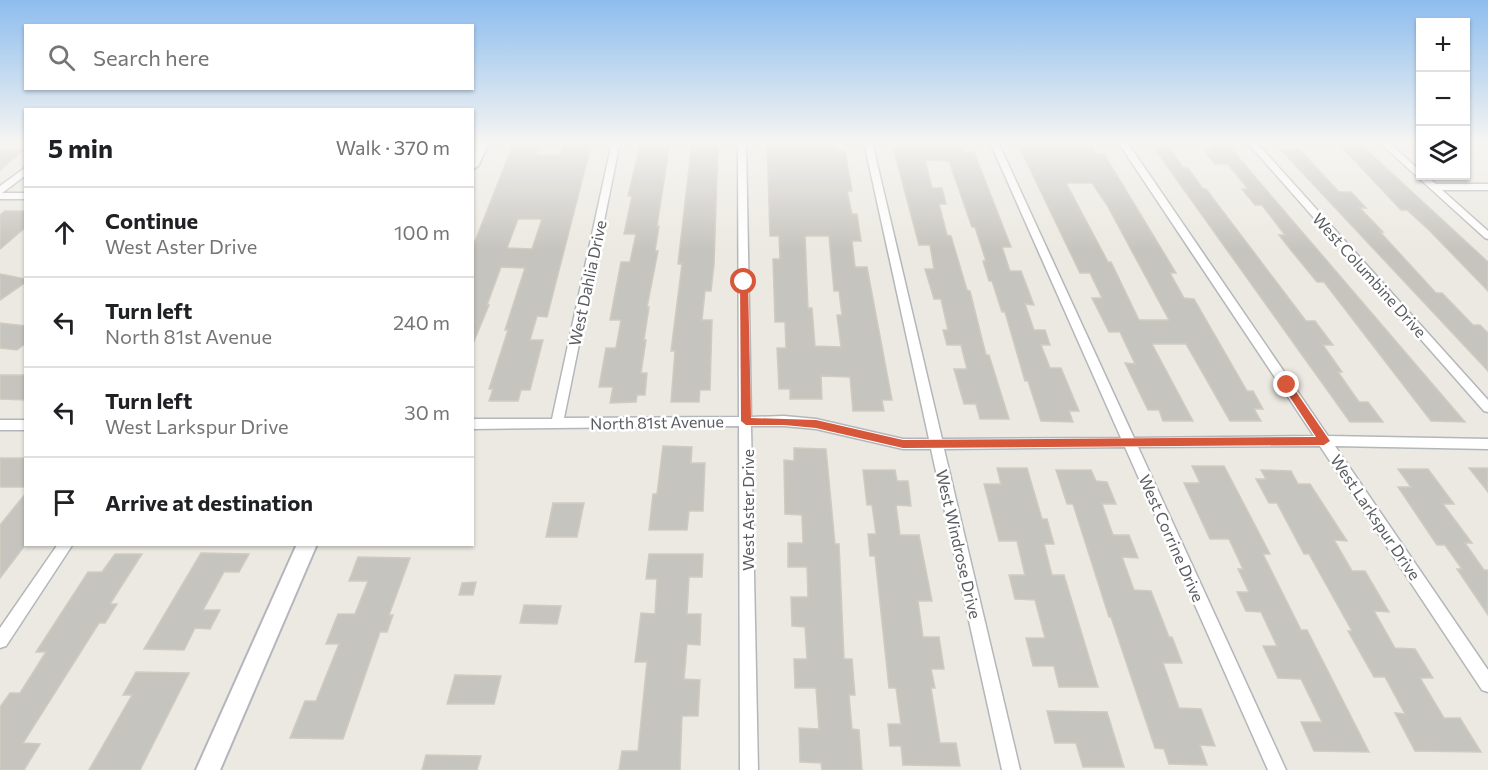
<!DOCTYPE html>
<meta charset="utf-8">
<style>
body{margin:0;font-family:Commissioner,sans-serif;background:#f2f2f2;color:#202124}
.controls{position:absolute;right:18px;top:18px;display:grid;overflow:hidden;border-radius:0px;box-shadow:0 2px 4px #0004}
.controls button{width:54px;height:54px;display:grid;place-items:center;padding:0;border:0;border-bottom:2px solid #e0e0e0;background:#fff;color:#202124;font:30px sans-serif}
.stop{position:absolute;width:18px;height:18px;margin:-14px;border:4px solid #d7573b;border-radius:50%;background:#fff}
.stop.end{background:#d7573b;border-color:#fff;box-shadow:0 2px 6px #0008}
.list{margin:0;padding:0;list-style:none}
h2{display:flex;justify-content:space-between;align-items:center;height:78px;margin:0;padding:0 24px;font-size:26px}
h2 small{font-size:20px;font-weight:400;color:#757577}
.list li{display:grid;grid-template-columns:39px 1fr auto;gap:18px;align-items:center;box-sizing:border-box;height:90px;padding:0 24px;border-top:2px solid #e0e0e0}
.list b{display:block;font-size:22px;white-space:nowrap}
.list p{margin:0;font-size:20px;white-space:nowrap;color:#757577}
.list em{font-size:20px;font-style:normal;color:#757577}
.icon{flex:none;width:33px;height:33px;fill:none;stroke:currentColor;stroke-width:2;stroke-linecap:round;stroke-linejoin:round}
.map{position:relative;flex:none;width:1488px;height:770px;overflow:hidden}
.search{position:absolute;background:#fff;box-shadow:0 2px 4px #0004;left:24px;top:24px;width:450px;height:66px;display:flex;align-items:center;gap:15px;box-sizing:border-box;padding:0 21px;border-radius:0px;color:#757577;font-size:22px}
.panel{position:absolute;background:#fff;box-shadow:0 2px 4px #0004;left:24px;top:108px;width:450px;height:438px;border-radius:0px}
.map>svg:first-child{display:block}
.building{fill:#c6c4be;stroke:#cfcbc0;stroke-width:1.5;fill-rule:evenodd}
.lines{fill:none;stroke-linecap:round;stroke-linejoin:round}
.street-casing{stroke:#b3b6ba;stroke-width:3}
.secondary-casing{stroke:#b4b6bc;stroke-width:4}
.street{fill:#fff;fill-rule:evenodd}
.secondary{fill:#fff;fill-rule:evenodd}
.route{fill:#d7573b}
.labels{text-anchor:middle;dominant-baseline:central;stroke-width:5;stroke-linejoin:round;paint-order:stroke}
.street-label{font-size:16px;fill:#595c60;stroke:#fff}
</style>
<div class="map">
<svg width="1488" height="770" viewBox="0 0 1488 770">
<rect width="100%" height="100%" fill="#ebe9e1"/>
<g class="building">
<path d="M514 142H541L536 155H560L565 142H592L547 317 537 316 530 340H543L530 390H521L518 401H489L493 389H489L508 330H505L525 268 501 267 487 305H489L472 346V249ZM518 219H542L532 249 507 248Z"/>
<polygon points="641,142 670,142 657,226 659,226 655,251 658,251 647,307 649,307 644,340 646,340 641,373 647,373 645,395 637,395 636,402 610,403 613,387 599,387 606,348 616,348 621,320 610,320 621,262 630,262 636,234 624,234 632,196 628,196"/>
<polygon points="692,142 718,145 714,264 711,291 705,291 702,320 712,320 710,390 700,390 699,402 671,402 675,351 671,351 682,264 678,264"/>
<path d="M767 142 835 144 836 151H845L852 191H847L852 214H857L861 241H852L855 267H867L892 400H882L884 411H853L850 377 821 376 822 399H790V389H779L777 348H786L785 322H775L773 259H780L779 236H770ZM805 236H829L834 291H839L842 315H837L841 347 815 346 812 308H808Z"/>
<path d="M1017 142H1089L1096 154H1104L1176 273H1170L1184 298 1194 299 1247 391H1253L1263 409H1254L1261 421H1230L1186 344H1152L1193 421H1163L1159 410H1148L1125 363 1135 364 1120 332H1109L1092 298H1102L1090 273H1080ZM1066 183H1092L1107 205 1169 320H1139L1111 262H1108Z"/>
<polygon points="1208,142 1225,142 1232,150 1465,422 1431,421 1324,282 1317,282 1290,249 1279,235 1285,235 1262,205 1255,205 1242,189 1248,189 1228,164 1215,164 1204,150 1213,150"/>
<polygon points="1337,142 1358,142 1488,262 1488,291 1430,231 1407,210 1401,210"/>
<polygon points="893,147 961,147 963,152 974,152 1011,247 1002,247 1010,271 1021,271 1034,305 1025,304 1034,330 1045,330 1050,345 1041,345 1050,368 1061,368 1079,411 1069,411 1073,422 1041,421 1028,381 1025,381 1005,312 1002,312 992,281 989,281 983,261 986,261 975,227 972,227 949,161 925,160 932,188 942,188 946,204 939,204 947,235 951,236 967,290 970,291 986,355 989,355 1009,419 980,419 976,404 964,404 954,369 967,369 961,345 947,345 943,330 948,330 941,299 934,299 925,269 934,269 930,245 919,245"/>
<polygon points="1154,148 1170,148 1183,168 1188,168 1203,189 1206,189 1306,321 1315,321 1333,345 1323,345 1342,372 1338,372 1359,402 1368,402 1383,422 1350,422"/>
<polygon points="0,150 24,150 0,170"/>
<polygon points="1281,150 1300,150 1339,192 1351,192 1366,208 1360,208 1383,232 1380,232 1436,293 1442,293 1473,325 1480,325 1488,333 1488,371"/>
<polygon points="5,211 26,211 26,227 0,249 0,215"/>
<polygon points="0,274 26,279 26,282 0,300"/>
<polygon points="0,323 26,326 26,343 17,350 0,348"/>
<polygon points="0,375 26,375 26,400 0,399"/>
<polygon points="663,446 692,447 691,463 705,463 703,511 689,511 687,530 649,530 653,494 657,494"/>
<polygon points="794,448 826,449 835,544 839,544 844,659 852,659 855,695 849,695 852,729 859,730 862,770 822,770 821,763 800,762 799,728 819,729 816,688 795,688 794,659 807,659 805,627 792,626 791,597 808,597 807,567 788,567 788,543 803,543 802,515 785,514 784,460 794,461"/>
<rect x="0" y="458" width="26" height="29"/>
<polygon points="1192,466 1224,466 1270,554 1263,554 1301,630 1307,630 1369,752 1314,751 1301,722 1322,722 1301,679 1278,678 1263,646 1277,646 1261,612 1246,611 1237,592 1249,592 1238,569 1243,569 1229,539 1210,539 1184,483 1200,483"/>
<polygon points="997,468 1027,468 1042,519 1047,519 1054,544 1044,544 1052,575 1064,575 1098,687 1059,687 1054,666 1033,666 1026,638 1045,638 1035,600 1015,599 1009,575 1025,575 1017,541 999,541 984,484 1001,484"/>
<polygon points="1469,468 1488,468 1488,492"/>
<polygon points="1398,469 1428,469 1454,504 1443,504 1472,543 1465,543 1484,570 1488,570 1488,615 1457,569 1462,569 1445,545 1437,545 1398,487 1411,487"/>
<polygon points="863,470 895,470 897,481 908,481 911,506 896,505 900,535 919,535 932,601 918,601 923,637 939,637 944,669 931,669 935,688 931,688 940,743 956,743 960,766 903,765 901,746 890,746 888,724 901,724 896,688 889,688 875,556 870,556 868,534 876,534 872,505 867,505"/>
<polygon points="1056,470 1091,470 1096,481 1107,482 1116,504 1102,504 1113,535 1129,535 1138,558 1122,557 1134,590 1151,591 1169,637 1172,637 1182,663 1163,663 1179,708 1201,709 1215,746 1200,745 1207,765 1169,764 1164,749 1155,748 1111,617 1109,617 1073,504 1067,504"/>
<polygon points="1261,470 1291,471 1298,484 1310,484 1347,541 1334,540 1352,571 1365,571 1389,612 1374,611 1395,648 1415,649 1433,678 1420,678 1444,718 1460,718 1481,752 1415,751 1395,713 1405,714 1385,677 1374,677 1348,631 1352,631 1309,554 1304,554 1277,503 1269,503 1256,479 1266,479"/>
<polygon points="26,493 26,544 0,578 0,525"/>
<polygon points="553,503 584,503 577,537 546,537"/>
<polygon points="201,553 249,554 239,572 224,572 203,610 220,610 210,629 195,628 184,650 144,649"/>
<polygon points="115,554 142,554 110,604 117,604 105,623 99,623 23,743 40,744 24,770 0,770 0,707 10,693 20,693 46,652 36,652 88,572 102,572"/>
<polygon points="649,554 703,554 702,577 689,577 687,614 701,614 700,645 687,644 684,679 700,680 698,716 682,716 680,770 619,770 622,751 638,751 647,662 635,662 641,613 655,614 657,579 646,579"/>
<polygon points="358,557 410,558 389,615 393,615 387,632 380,632 343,739 290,738 305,701 316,701 339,644 326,644 338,614 355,614 368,581 349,581"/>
<polygon points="476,582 473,595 459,595 462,583"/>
<polygon points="524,605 561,606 557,624 520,623"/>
<polygon points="136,672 189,673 140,770 89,770 132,695 123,695"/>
<polygon points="455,675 501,676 494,704 447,704"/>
<polygon points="1047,711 1107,712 1124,767 1083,767 1076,743 1055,743"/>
<polygon points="426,755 481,756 477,770 422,770"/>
</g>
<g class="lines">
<g class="street-casing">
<g id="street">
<polygon points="612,142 620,142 564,418 739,417 738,142 746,142 751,417 784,416 816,419 903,439 929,439 864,142 872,142 942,439 1121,438 990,142 998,142 1134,438 1314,436 1118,142 1127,142 1328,436 1488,439 1488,449 1335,446 1488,670 1488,692 1482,690 1320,446 1138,447 1286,770 1268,770 1125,447 944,449 1020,770 1002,770 931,449 903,449 816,429 784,426 751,426 758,770 740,770 739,426 472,429 472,419 552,419"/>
<polygon points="1247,142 1256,142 1488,400 1488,412 1484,411"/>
<polygon points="1379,142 1389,142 1420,171 1420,176 1426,176 1436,184 1488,184 1488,190 1442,190 1488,231 1488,239 1485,238"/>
<polygon points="26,167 26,175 2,193 26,193 26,199 0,199 0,186"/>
<rect x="0" y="420" width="26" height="10"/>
<polygon points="58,544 73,544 6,646 0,648 0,628"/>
</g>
</g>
<g class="secondary-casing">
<g id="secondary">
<polygon points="477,142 489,142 478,166 472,169 472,152"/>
<polygon points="297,544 317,544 220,770 196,770"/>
</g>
</g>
<use href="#street" class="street"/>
<use href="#secondary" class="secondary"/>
</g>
<linearGradient id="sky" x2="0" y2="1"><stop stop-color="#8dbdee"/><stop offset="0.57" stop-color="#f6f5f2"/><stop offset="1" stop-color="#f6f5f2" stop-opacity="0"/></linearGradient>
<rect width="1488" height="250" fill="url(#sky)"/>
<polygon class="route" points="744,279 748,282 751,418 816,420 903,440 1316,437 1282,385 1287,382 1290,383 1330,441 1324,445 903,448 816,428 784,425 746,425 741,421 740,282"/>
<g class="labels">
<g class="street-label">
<text transform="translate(1370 275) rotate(48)">West Columbine Drive</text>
<text transform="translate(587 283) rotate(-78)">West Dahlia Drive</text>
<text transform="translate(657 422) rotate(-1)">North 81st Avenue</text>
<text transform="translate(747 510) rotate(-90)">West Aster Drive</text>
<text transform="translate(1376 517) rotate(56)">West Larkspur Drive</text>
<text transform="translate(1172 538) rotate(66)">West Corrine Drive</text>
<text transform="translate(959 544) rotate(77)">West Windrose Drive</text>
</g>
</g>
</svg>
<div class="controls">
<button>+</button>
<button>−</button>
<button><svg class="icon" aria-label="layers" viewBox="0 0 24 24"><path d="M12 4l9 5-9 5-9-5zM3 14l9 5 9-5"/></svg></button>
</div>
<div class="stop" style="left:744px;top:282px"></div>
<div class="stop end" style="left:1287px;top:385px"></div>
<div class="search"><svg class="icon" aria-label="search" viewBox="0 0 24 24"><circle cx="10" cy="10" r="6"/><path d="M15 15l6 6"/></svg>Search here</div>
<section class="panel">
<h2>5 min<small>Walk · 370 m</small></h2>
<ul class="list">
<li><svg class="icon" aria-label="ahead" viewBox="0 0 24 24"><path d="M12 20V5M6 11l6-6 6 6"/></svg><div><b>Continue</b><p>West Aster Drive</p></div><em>100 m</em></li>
<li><svg class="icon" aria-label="left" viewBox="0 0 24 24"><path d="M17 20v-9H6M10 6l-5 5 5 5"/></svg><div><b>Turn left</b><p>North 81st Avenue</p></div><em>240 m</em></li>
<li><svg class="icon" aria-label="left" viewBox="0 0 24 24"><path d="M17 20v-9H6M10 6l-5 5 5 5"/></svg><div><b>Turn left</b><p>West Larkspur Drive</p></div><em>30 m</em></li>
<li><svg class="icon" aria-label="arrive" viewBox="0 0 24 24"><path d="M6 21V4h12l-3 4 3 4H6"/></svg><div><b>Arrive at destination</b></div></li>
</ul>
</section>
</div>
